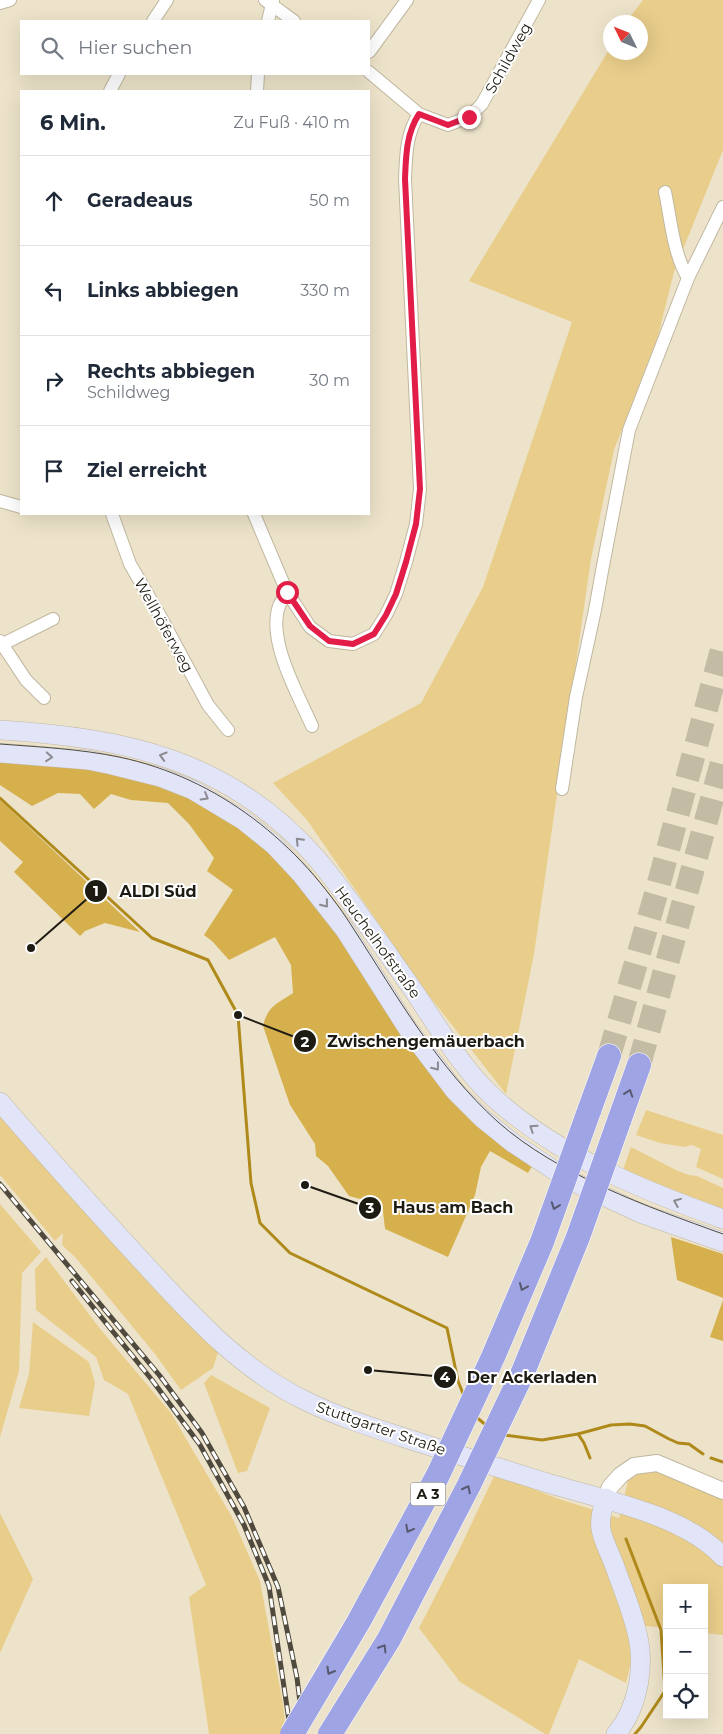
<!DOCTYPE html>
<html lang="de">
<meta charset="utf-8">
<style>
body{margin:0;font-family:Montserrat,sans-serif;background:#f2f2f3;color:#1f2937}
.controls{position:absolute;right:15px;bottom:15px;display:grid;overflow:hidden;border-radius:0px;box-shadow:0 5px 20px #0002}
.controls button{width:45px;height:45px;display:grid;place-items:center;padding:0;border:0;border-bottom:1px solid #e0e1e3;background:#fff;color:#1f2937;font:25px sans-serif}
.compass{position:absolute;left:603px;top:15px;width:45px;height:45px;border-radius:50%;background:#fff;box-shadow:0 5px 20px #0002;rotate:313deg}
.stop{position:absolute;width:15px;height:15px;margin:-11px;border:4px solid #e11d48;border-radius:50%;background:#fff}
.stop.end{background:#e11d48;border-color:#fff;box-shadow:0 1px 5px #0008}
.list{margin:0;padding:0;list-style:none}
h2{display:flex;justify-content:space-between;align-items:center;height:65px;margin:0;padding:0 20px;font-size:21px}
h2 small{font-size:16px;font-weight:400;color:#747a83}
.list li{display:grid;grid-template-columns:32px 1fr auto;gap:15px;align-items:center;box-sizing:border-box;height:90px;padding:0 20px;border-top:1px solid #e0e1e3}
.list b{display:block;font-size:19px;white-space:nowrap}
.list p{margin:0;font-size:16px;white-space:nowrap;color:#747a83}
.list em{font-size:16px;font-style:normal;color:#747a83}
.icon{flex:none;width:28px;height:28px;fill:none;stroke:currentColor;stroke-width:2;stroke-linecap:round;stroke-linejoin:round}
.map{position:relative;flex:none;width:723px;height:1734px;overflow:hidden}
.search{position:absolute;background:#fff;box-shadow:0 5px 20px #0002;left:20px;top:20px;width:350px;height:55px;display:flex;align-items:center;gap:12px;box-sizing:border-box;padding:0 18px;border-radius:0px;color:#747a83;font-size:19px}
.panel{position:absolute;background:#fff;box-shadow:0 5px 20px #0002;left:20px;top:90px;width:350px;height:425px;border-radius:0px}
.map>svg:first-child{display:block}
.green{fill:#e9ce8b}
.forest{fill:#d6b04c}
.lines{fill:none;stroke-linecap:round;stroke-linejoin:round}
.stream{stroke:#af8a1b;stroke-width:3}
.motorway-tunnel{stroke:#c4bba5;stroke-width:24;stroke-dasharray:24 12;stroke-linecap:butt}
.minor-casing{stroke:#c0b79f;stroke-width:14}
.tertiary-casing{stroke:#c0b79f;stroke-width:18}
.secondary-casing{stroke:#c0b79f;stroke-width:20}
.motorway-casing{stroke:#fff;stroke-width:25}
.minor{stroke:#fff;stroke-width:12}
.tertiary{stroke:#fff;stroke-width:16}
.secondary{stroke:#e2e4f7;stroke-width:19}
.motorway{stroke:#9ea4e4;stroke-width:24}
.tram{stroke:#4f4a3d;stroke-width:1}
.rail-casing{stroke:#4f4a3d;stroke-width:5}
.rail{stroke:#fff;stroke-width:3;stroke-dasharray:9;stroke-linecap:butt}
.motorway-bridge-casing{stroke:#fff;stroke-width:25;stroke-linecap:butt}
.motorway-bridge{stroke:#9ea4e4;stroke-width:24}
.oneway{stroke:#8a8a90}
.oneway2{stroke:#585970}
.route{stroke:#e11d48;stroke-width:6}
.labels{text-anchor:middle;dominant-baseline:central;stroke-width:4;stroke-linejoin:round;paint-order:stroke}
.shield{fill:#fff;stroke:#625f59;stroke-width:1}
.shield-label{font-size:14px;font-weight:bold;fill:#1e1b12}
.street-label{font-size:15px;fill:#1e1b12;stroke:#fff}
.leader{fill:none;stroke:#1e1b12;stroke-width:2}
.callout-dot{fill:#1e1b12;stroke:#fff;stroke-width:2}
.mark-label{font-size:15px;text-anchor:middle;font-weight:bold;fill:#fff}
.callout-label{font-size:16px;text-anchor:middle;font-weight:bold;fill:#1e1b12;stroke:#fff;stroke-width:4;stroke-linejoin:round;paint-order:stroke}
</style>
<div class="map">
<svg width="723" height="1734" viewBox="0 0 723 1734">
<rect width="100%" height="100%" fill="#ede3ca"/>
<g class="green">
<polygon points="643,0 723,0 723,150 674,272 658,336 614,450 591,559 534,954 506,1094 423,988 307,820 273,783 421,703 483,587 572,322 469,281 610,48 610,52 640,52 640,22 626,22"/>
<polygon points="646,1110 723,1135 723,1179 696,1167 701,1149 692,1145 684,1147 660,1143 636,1135"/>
<polygon points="0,1116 219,1349 213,1368 181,1390 155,1354 76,1258 62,1245 63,1233 55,1241 0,1175"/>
<polygon points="631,1147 678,1171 689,1175 697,1176 723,1188 723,1214 623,1170"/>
<polygon points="0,1204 41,1252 22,1273 19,1371 0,1437"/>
<polygon points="46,1257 101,1330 171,1413 232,1517 260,1581 283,1704 286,1734 209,1734 189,1597 206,1585 128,1394 104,1380 96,1357 36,1310 35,1269"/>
<polygon points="33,1322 89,1362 95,1383 89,1416 19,1408 29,1374"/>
<polygon points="211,1375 270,1408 247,1471 238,1473 204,1383"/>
<polygon points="657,1471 723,1499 723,1635 704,1633 704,1588 667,1588 667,1628 645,1626 628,1630 631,1662 626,1683 579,1659 549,1734 545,1734 460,1682 419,1628 458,1552 495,1474 556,1498 619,1518 628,1481 641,1472"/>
<polygon points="0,1513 33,1579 0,1653"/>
</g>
<g class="forest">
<path d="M0 759 125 774 182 793 238 825 270 852 318 906 430 1073 470 1117 532 1166 528 1173 490 1151 481 1167 475 1195 448 1257 385 1229 383 1211 364 1200 349 1196 328 1166 316 1156 315 1144 290 1105 263 1026C268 1005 277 1004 293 993L291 965 275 937 229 960 212 941 204 935 233 890 207 871 214 858 189 824 168 803 131 800 111 794 94 809 80 794 58 793 32 806 0 785Z"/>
<polygon points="0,800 140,932 105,923 85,931 80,936 14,872 23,862 0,841"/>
<polygon points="671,1237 723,1254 723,1298 677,1280"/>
<polygon points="723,1300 723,1341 710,1337"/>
</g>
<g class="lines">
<g class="stream">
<polyline points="0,798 152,938 208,960 238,1015 251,1183 260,1223 290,1253 447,1328 458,1381 464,1396"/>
<polyline points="475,1416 487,1426"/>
<polyline points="578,1434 584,1443 590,1458"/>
<polyline points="504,1435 542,1440 578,1434 611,1425 630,1424 645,1426 669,1439 678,1443 689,1444 703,1454"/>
<polyline points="711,1458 723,1462"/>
<polyline points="626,1539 661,1630 665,1691 641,1727 635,1734"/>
</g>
<g class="motorway-tunnel">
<polyline points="609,1056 656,894 723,646"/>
<polyline points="639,1065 723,759"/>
</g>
<g class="minor-casing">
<g id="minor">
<polyline points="265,0 294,21"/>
<polyline points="0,3 10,0"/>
<polyline points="153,21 167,0"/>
<polyline points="268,21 273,0"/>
<polyline points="369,52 407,0"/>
<polyline points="369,72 419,114 448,125 469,117 482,104 539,0"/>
<polyline points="110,91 119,74"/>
<polyline points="257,91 258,74"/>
<path d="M665 192C671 220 673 253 688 278"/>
<polyline points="0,501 21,507"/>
<polyline points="112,514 130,564 159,614 208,705 228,730"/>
<path d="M254 514 287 592 310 627 329 641 353 644 374 634 386 615 396 594 406 562 416 524 420 489 405 179C406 156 406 134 419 114"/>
<path d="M287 592C285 597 281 601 279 606 267 641 298 694 312 726"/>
<polyline points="0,641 26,680 44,698"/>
<polyline points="1,645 53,619"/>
<polyline points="562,789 576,697 595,610 602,571 629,430 688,278 723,207"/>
</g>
</g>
<g class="tertiary-casing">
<polyline id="tertiary" points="606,1498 610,1487 621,1475 634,1466 657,1463 723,1491"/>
</g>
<g class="secondary-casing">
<g id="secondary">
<path d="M0 730C125 738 230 759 317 859 348 896 376 937 404 977 433 1017 457 1064 494 1098 558 1156 642 1190 723 1219"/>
<polyline points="0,753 88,760 112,765 160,777 193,790 243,820 274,845 301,874 345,930 408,1029 455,1091 482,1118 513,1143 569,1180 640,1213 723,1242"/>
<path d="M0 1102C46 1155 93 1208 141 1260 190 1313 238 1368 304 1400 342 1419 384 1431 424 1444 466 1457 508 1471 551 1484 604 1500 685 1515 723 1557"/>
<path d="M606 1498C594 1531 604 1537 615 1567 622 1587 631 1608 636 1629 646 1663 639 1707 616 1734"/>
</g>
</g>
<g class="motorway-casing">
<g id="motorway">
<polyline points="589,1111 609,1056"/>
<polyline points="619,1121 639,1065"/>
</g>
</g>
<use href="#minor" class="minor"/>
<use href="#tertiary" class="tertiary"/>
<use href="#secondary" class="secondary"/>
<use href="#motorway" class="motorway"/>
<path class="tram" d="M0 744C40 747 80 749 119 757 219 778 299 843 353 928 397 996 437 1067 498 1122 558 1175 648 1207 723 1234"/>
<g class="rail-casing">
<g id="rail">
<polyline points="0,1184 160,1376 202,1433 244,1507 278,1587 297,1678 304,1734"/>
<polyline points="72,1281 152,1380 200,1445 244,1525 269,1586 291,1734"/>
</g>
</g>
<use href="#rail" class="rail"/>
<g class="motorway-bridge-casing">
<g id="motorway-bridge">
<polyline points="292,1734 359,1621 438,1475 493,1357 542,1242 589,1111"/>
<polyline points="330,1734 389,1639 469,1485 523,1372 578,1237 619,1121"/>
</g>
</g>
<use href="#motorway-bridge" class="motorway-bridge"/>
</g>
<defs><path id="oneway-chevron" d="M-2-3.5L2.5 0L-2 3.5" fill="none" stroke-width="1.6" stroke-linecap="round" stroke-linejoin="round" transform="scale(1.25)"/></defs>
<g class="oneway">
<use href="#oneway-chevron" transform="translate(163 756) rotate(-164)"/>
<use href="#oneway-chevron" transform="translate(49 757) rotate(5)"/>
<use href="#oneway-chevron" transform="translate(205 797) rotate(30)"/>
<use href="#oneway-chevron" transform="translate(299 841) rotate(-134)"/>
<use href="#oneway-chevron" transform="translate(325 904) rotate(52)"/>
<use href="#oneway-chevron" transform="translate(436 1067) rotate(52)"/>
<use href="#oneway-chevron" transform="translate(533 1128) rotate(-146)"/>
<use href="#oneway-chevron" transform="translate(677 1202) rotate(-158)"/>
</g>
<g class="oneway2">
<use href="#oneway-chevron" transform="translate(629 1093) rotate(-71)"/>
<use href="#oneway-chevron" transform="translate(555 1206) rotate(110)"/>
<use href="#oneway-chevron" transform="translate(523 1287) rotate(113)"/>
<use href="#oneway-chevron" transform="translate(467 1489) rotate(-63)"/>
<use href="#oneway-chevron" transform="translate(409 1529) rotate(118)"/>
<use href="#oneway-chevron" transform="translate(383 1648) rotate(-58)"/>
<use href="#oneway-chevron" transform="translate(330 1671) rotate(120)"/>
</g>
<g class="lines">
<path class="route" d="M287 592 310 626 329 641 353 644 374 634 386 615 396 594 406 562 416 524 420 489 405 179C406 156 406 134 419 114L448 125 469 117"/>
</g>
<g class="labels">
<rect class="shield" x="410.5" y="1482.5" width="35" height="23" rx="4"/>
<g class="shield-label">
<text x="428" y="1494">A 3</text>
</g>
<g class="street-label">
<text transform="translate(508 58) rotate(-61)">Schildweg</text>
<text transform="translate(164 625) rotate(61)">Wellhöferweg</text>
<text transform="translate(378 942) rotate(54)">Heuchelhofstraße</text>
<text transform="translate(381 1428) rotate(19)">Stuttgarter Straße</text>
</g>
</g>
<path class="leader" d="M31 948L96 891M238 1015L305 1041M305 1185L370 1208M368 1370L445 1377"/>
<g class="callout-dot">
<circle cx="31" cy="948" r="5"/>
<circle cx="238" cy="1015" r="5"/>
<circle cx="305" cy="1185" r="5"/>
<circle cx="368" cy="1370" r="5"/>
<circle cx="96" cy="891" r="12"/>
<circle cx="305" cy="1041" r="12"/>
<circle cx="370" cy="1208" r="12"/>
<circle cx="445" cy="1377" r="12"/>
</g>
<g class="mark-label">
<text x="96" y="896">1</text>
<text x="305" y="1047">2</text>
<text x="370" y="1213">3</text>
<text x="445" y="1382">4</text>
</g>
<g class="callout-label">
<text x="158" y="897">ALDI Süd</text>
<text x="426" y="1047">Zwischengemäuerbach</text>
<text x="453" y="1213">Haus am Bach</text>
<text x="532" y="1383">Der Ackerladen</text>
</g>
</svg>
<div class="controls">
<button>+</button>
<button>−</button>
<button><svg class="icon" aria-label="locate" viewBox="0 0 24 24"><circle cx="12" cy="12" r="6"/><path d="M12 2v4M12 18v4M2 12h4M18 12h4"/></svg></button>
</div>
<svg class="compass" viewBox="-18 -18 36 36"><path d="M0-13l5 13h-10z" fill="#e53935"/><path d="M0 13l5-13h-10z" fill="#747a83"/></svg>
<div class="stop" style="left:287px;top:592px"></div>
<div class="stop end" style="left:469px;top:117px"></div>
<div class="search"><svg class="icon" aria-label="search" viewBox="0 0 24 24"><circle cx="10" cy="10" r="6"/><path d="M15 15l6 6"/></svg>Hier suchen</div>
<section class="panel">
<h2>6 Min.<small>Zu Fuß · 410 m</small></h2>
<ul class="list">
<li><svg class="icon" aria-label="ahead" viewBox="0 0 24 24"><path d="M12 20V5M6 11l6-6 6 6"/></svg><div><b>Geradeaus</b></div><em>50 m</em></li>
<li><svg class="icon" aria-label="left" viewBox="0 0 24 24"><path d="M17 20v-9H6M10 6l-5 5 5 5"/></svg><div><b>Links abbiegen</b></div><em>330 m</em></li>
<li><svg class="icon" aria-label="right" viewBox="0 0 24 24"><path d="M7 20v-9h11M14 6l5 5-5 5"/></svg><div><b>Rechts abbiegen</b><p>Schildweg</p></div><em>30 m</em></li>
<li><svg class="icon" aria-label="arrive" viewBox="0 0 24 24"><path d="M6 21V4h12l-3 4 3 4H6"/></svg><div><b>Ziel erreicht</b></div></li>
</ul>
</section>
</div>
